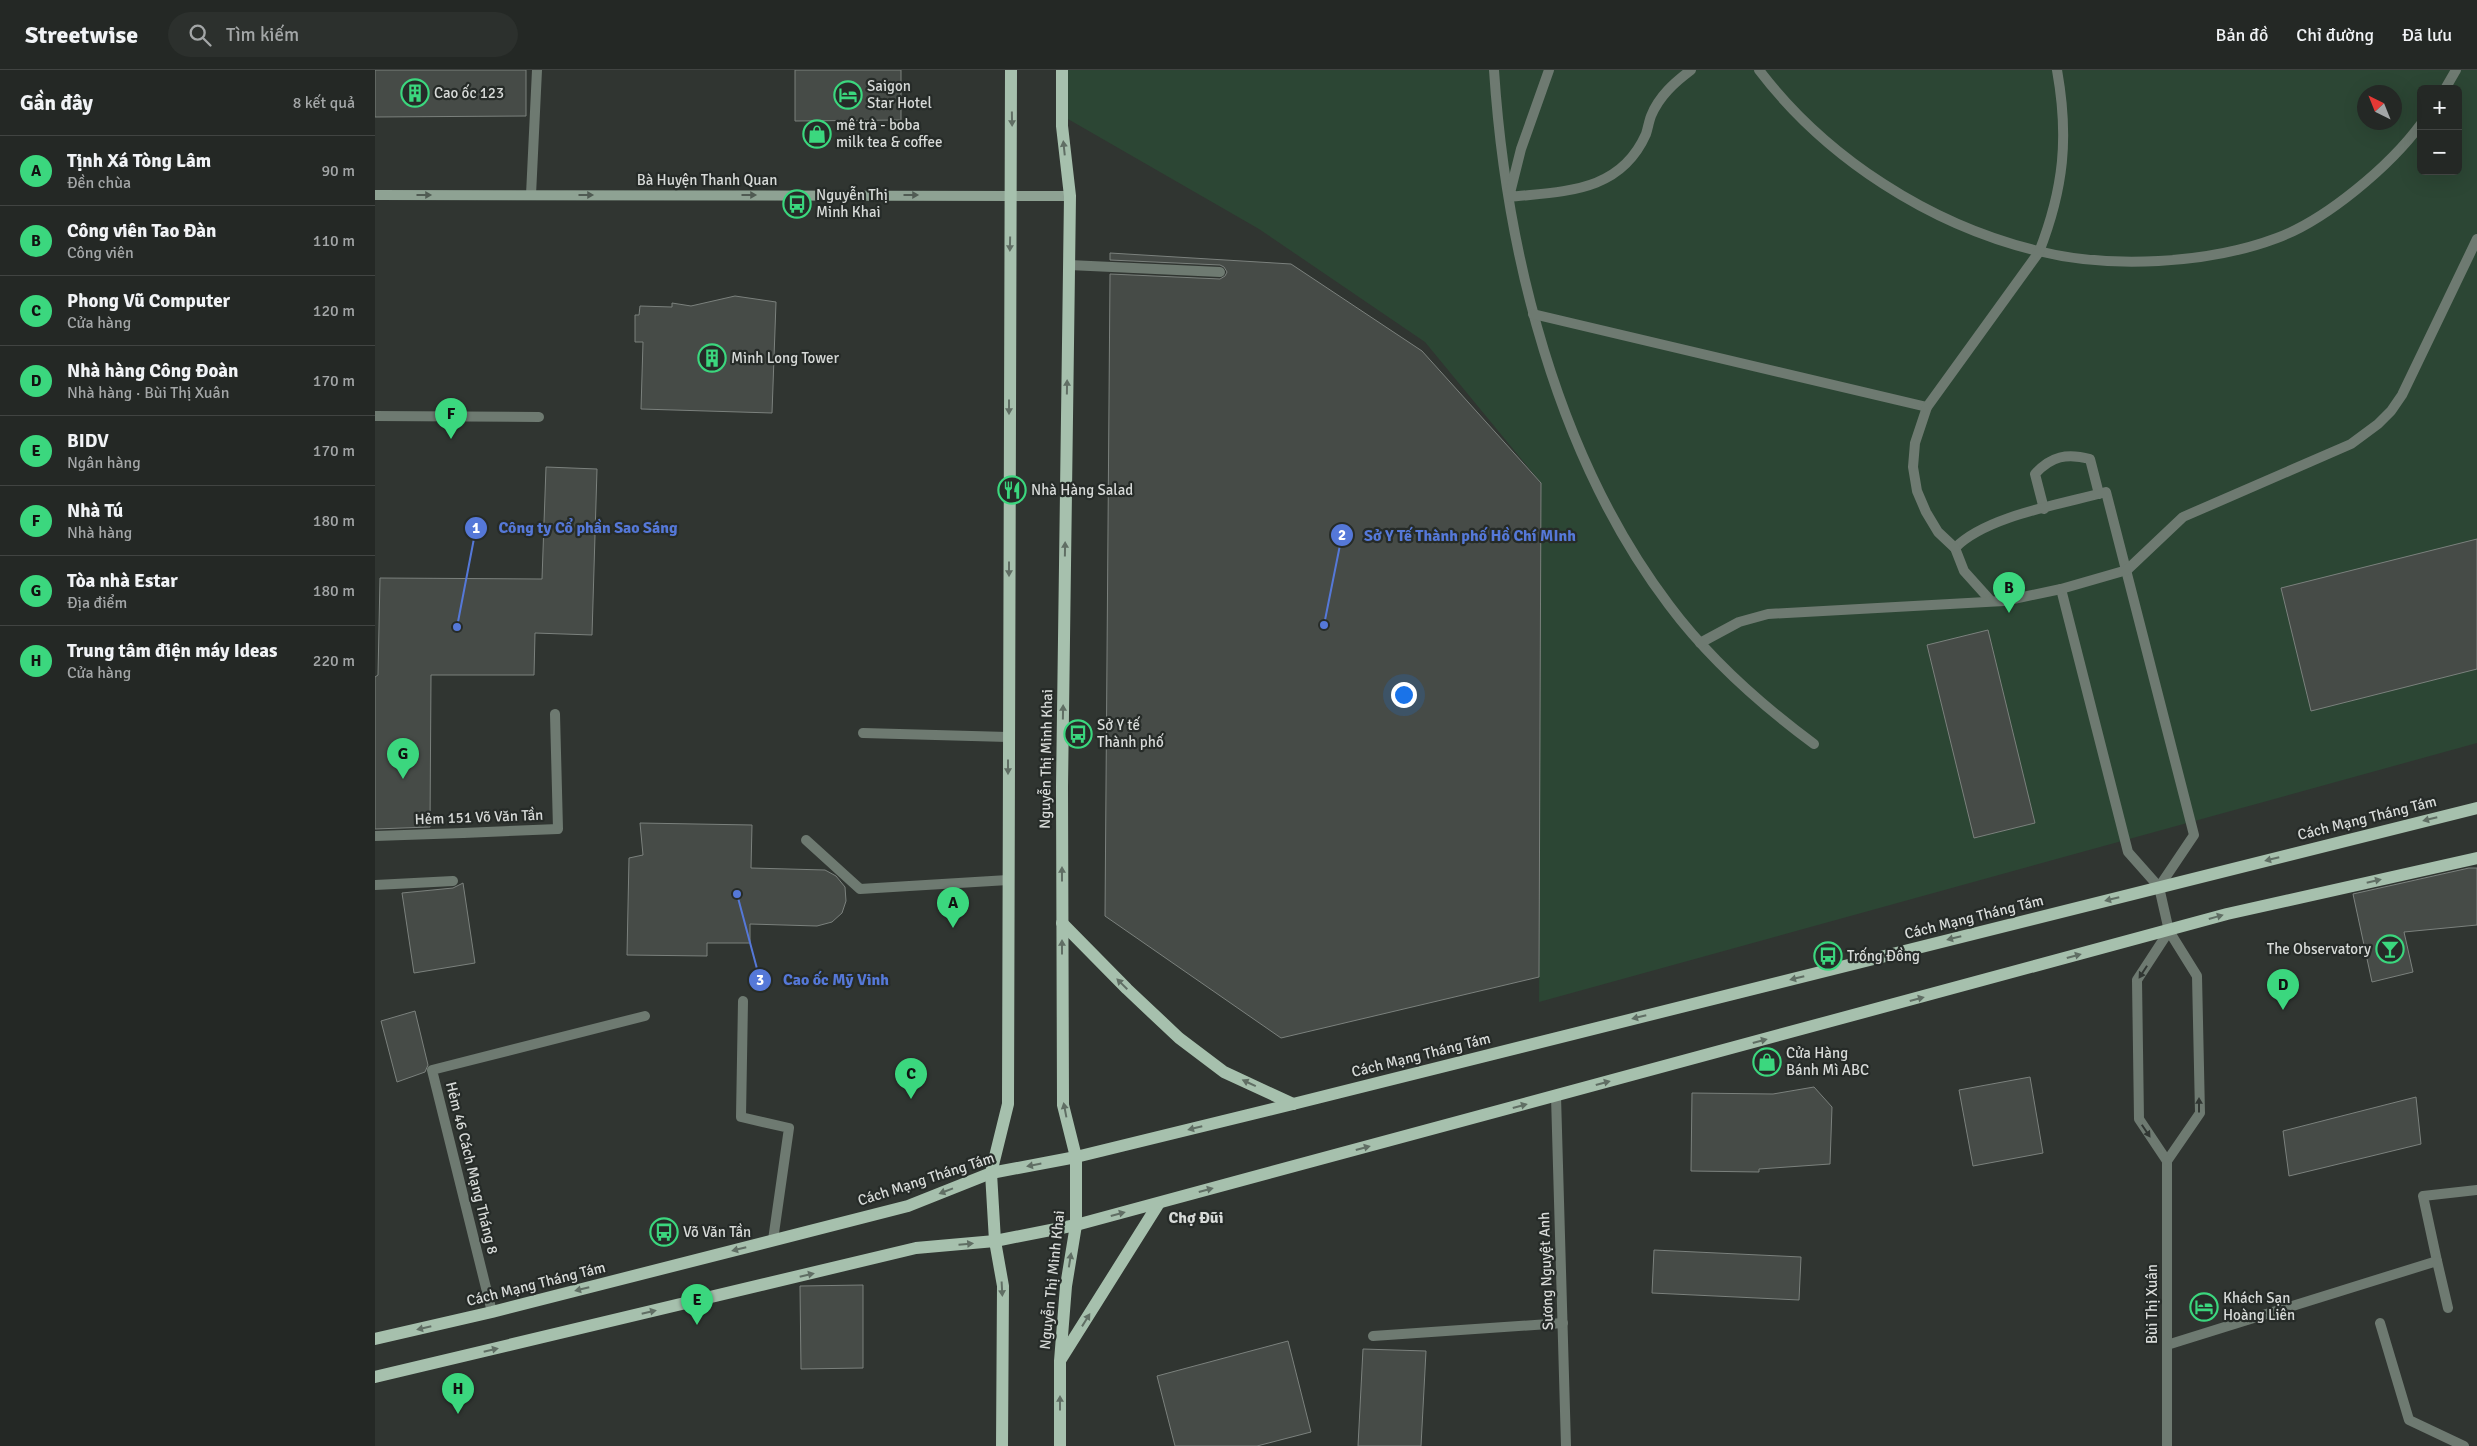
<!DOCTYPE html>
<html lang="vi">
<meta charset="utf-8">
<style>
body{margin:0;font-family:Signika,sans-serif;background:#2c302d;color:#f1f3f6}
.controls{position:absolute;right:15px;top:15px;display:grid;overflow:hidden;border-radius:8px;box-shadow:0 5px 20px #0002}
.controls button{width:45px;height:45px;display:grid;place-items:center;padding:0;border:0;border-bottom:1px solid #414442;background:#242825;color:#f1f3f6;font:25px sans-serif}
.compass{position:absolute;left:1982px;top:15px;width:45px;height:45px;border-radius:50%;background:#242825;box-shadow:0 5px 20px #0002;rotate:317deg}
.you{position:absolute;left:1028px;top:624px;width:18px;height:18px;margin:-12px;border:4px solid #fff;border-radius:50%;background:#1a73e8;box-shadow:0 0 0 8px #1a73e833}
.badge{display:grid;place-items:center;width:32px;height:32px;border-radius:50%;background:#3bd77e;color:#111;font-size:16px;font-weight:700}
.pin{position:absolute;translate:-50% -41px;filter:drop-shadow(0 1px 2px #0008)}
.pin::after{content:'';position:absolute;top:26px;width:18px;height:15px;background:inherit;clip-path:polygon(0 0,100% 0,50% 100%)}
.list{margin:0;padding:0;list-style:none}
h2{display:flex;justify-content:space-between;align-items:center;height:65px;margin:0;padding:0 20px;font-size:21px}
h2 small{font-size:16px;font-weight:400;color:#a3a6a7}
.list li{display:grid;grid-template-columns:32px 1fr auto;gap:15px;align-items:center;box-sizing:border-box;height:70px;padding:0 20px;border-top:1px solid #414442}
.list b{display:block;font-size:19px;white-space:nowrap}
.list p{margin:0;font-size:16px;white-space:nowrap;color:#a3a6a7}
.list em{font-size:16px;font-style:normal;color:#a3a6a7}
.icon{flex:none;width:28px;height:28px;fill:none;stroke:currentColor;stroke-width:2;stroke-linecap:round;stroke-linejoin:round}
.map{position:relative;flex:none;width:2102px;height:1376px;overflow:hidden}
header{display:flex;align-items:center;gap:30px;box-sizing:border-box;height:70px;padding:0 25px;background:#242825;border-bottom:1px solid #414442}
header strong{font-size:24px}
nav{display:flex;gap:28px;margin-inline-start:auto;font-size:18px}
.search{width:350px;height:45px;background:#2c302d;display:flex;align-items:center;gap:12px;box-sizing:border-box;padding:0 18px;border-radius:28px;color:#a3a6a7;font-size:19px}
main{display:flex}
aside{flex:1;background:#242825}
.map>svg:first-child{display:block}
.green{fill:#2c4634;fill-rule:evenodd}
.building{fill:#464b47;stroke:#7b817d}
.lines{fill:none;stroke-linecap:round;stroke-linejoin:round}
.service{stroke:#6e7a71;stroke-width:10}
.pedestrian{stroke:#6e7a71;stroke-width:10}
.minor{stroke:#6e7a71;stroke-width:10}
.tertiary{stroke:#6e7a71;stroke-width:10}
.secondary{stroke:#8ea293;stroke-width:10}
.primary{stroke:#a6c0ad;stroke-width:12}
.oneway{fill:#606e64}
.oneway2{fill:#505b53}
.oneway3{fill:#313733}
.labels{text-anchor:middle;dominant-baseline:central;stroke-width:4.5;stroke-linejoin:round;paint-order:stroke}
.poi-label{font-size:15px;fill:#d7dad8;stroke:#262b28;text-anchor:start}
.street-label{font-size:15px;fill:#d7dad8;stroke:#262b28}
.neighbourhood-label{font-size:16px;font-weight:bold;fill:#d7dad8;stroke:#262b28}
.leader{fill:none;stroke:#5578d8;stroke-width:2}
.callout-dot{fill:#5578d8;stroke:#262b28;stroke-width:2}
.mark-label{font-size:15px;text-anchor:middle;font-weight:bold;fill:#fff}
.callout-label{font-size:16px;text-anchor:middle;font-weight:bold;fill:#5578d8;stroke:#262b28;stroke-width:4.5;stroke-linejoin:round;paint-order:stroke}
</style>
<header>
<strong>Streetwise</strong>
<div class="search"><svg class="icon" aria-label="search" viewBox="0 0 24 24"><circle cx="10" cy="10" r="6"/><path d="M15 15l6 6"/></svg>Tìm kiếm</div>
<nav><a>Bản đồ</a><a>Chỉ đường</a><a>Đã lưu</a></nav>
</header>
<main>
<aside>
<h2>Gần đây<small>8 kết quả</small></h2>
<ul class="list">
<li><span class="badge">A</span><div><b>Tịnh Xá Tòng Lâm</b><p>Đền chùa</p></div><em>90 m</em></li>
<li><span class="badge">B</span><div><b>Công viên Tao Đàn</b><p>Công viên</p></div><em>110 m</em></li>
<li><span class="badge">C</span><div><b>Phong Vũ Computer</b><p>Cửa hàng</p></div><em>120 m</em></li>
<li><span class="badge">D</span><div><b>Nhà hàng Công Đoàn</b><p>Nhà hàng · Bùi Thị Xuân</p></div><em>170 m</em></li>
<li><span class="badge">E</span><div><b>BIDV</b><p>Ngân hàng</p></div><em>170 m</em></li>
<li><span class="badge">F</span><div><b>Nhà Tú</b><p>Nhà hàng</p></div><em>180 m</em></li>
<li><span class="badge">G</span><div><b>Tòa nhà Estar</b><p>Địa điểm</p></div><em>180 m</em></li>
<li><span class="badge">H</span><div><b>Trung tâm điện máy Ideas</b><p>Cửa hàng</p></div><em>220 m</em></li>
</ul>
</aside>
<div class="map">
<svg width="2102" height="1376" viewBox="0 0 2102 1376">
<rect width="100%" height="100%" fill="#303531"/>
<path class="green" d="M687 0H2102V673L1164 932 1166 413 1050 272 884 159 686 45ZM2046 19H2083V101H2046ZM1990 22H2020V52H1990Z"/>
<g class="building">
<polygon points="0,0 151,0 151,46 0,47"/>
<polygon points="420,0 526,0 526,50 420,51"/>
<polygon points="735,183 916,194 1047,281 1166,413 1164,907 906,968 730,846 735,204 845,209 850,206 852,202 849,197 845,195 735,190"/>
<polygon points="360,226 401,232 397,343 266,339 268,272 260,272 260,245 264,245 265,236 297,237 297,233 316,236"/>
<polygon points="171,397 222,399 217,565 160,563 159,605 56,605 55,757 0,759 0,607 3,605 5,508 167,509"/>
<polygon points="2102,469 2102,599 1936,641 1906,518"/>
<polygon points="1613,560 1660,753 1599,768 1552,575"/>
<polygon points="265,753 377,755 376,798 450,800 461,806 470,817 471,831 467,843 457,852 442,856 375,854 375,873 332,873 332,886 252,885 254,788 268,785"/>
<polygon points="2094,798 2102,798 2102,855 2029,862 2038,902 1997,912 1978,824"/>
<polygon points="88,813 100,893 39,903 27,823 78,818"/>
<polygon points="40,941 53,995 50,1002 22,1012 6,951"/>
<polygon points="1655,1007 1668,1083 1598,1096 1584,1020"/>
<polygon points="1439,1017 1457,1037 1455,1094 1384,1099 1384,1102 1316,1101 1317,1023 1398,1024"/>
<polygon points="2041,1027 2046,1074 1914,1106 1908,1061"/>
<polygon points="1279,1180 1426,1187 1424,1230 1277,1223"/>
<polygon points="488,1215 488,1298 426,1299 425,1216"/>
<polygon points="913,1271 936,1362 882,1376 800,1376 782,1306"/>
<polygon points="988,1279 1051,1281 1046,1376 983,1376"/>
</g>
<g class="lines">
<g class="service">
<polyline points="156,125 162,0"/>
<polyline points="694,195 845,202"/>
<polyline points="0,346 164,347"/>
<path d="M1669 439 1660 404C1676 386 1692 383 1715 389L1724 424"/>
<path d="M1580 478C1611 446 1687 434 1731 422L1819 765 1784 817 1753 782 1686 519"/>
<polyline points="488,663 633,667"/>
<polyline points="88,763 183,759 180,644"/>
<polyline points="368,931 366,1047 414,1058 398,1170"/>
<polyline points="2062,1191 2048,1126 2102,1120"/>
<polyline points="117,1242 57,1000 270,946"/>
<polyline points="2005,1253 2034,1350 2089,1376"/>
<polyline points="1792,1275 2062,1191 2073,1238"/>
</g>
<g class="pedestrian">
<path d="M1119 0C1131 183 1182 387 1294 535 1335 590 1385 634 1439 674"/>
<path d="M1174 0 1146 79 1134 127C1189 121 1245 123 1271 64 1273 58 1274 51 1276 46 1284 26 1300 12 1316 0"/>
<path d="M1384 0C1451 88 1555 155 1663 181 1735 199 1833 194 1902 168 1951 150 2015 96 2046 54"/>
<polyline points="2070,19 2081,0"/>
<polyline points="1158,244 1552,337"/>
<path d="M1616 531 1589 501 1580 478 1563 462 1551 442 1542 421 1538 397 1540 373 1552 337 1664 182C1689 118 1694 67 1682 0"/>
<polyline points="1325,573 1364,552 1393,544 1629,531 1686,519 1752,500 1808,447 1976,374 2003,354 2016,341 2027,325 2102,169"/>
</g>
<g class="minor">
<polyline points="0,766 88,763"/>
<polyline points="431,770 485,819 633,810"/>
<polyline points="0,815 78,811"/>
<polyline points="1181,1026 1191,1376"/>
<polyline points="998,1266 1188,1253"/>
</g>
<g class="tertiary">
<polyline points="1784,817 1794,861 1822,906 1825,1043 1792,1091 1792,1376"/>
<polyline points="1792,1091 1764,1049 1762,910 1794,861"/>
</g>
<polyline class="secondary" points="0,125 695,126"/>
<g class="primary">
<polyline points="687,853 752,919 804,968 849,1002 918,1034"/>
<polyline points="0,1269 117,1242 533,1136 616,1103 701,1087 918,1034 2102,738"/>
<polyline points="686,1289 784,1133"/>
<polyline points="0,1307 541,1178 620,1171 701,1155 1852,844 2102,788"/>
<polyline points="627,1376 628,1216 620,1171 616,1103 633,1034 636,0"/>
<polyline points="685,1376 685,1291 691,1216 701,1155 701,1087 688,1035 687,717 695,126 687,56 687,0"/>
</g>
</g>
<defs><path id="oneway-solid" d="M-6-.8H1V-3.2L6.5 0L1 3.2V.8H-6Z" transform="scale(1.25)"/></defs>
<g class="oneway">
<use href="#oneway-solid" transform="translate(637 49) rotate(89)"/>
<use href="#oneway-solid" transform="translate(689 78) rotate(-96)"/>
<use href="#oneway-solid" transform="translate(635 174) rotate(91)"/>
<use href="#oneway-solid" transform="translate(692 317) rotate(-89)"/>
<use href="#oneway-solid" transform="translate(634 337) rotate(90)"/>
<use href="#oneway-solid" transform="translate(690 479) rotate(-89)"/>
<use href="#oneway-solid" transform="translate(634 499) rotate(90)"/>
<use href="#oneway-solid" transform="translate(688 642) rotate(-89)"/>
<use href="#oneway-solid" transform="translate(633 697) rotate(90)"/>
<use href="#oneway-solid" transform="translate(2055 749) rotate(166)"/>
<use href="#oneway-solid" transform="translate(1897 789) rotate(166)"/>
<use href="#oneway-solid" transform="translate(687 804) rotate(-90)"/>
<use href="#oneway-solid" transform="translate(1999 811) rotate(-13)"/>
<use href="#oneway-solid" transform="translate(1737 829) rotate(166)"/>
<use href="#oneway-solid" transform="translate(1841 847) rotate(-16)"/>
<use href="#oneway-solid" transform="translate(1579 868) rotate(166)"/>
<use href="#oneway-solid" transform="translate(687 877) rotate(-90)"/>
<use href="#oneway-solid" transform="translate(1699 886) rotate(-15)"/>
<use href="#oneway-solid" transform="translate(1422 908) rotate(166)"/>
<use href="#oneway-solid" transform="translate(747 914) rotate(-135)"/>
<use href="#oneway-solid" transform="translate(1542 929) rotate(-15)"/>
<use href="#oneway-solid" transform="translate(1264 947) rotate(166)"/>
<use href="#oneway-solid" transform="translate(1385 971) rotate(-15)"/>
<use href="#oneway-solid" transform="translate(874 1013) rotate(-155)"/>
<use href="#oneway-solid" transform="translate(1228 1013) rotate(-15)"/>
<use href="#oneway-solid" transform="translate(1145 1036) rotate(-15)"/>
<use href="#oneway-solid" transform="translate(690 1040) rotate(-101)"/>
<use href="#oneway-solid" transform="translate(820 1058) rotate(166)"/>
<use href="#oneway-solid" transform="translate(988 1078) rotate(-15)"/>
<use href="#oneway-solid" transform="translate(659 1095) rotate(169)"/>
<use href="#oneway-solid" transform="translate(831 1120) rotate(-15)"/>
<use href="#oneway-solid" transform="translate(571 1121) rotate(159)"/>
<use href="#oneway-solid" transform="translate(743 1144) rotate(-15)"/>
<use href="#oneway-solid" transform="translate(591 1174) rotate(-5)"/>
<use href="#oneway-solid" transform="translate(364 1179) rotate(166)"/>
<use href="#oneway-solid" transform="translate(695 1190) rotate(-81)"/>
<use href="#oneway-solid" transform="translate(432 1205) rotate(-13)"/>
<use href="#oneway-solid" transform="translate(207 1219) rotate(166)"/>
<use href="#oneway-solid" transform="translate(627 1219) rotate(87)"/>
<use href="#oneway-solid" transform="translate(274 1242) rotate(-13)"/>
<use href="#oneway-solid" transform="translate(711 1250) rotate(-58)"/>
<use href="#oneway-solid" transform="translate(49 1258) rotate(167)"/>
<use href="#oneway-solid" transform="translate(116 1280) rotate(-13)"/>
<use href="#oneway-solid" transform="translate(685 1333) rotate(-90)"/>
</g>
<g class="oneway2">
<use href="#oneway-solid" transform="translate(49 125)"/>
<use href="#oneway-solid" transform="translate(211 125)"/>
<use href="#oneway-solid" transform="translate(374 125)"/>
<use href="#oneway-solid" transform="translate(536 125)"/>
</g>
<g class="oneway3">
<use href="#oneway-solid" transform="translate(1768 902) rotate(123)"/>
<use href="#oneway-solid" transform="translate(1824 1035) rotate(-90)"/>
<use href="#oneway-solid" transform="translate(1771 1061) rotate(56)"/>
</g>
<defs>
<g id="building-ring" transform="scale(1.4375)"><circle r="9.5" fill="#262b28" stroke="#3bd77e" stroke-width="1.5"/><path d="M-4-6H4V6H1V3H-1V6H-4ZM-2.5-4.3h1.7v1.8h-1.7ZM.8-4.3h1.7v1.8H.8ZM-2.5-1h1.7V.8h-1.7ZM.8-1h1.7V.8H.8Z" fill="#3bd77e"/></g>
<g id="hotel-ring" transform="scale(1.4375)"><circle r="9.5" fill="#262b28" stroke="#3bd77e" stroke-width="1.5"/><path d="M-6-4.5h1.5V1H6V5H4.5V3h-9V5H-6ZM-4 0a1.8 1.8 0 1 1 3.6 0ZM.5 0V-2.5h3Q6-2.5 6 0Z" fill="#3bd77e"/></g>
<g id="shop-ring" transform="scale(1.4375)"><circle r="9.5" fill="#262b28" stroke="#3bd77e" stroke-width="1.5"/><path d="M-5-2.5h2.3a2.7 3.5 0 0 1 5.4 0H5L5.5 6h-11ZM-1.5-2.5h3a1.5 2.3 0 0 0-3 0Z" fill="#3bd77e"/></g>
<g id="bus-ring" transform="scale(1.4375)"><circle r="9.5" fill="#262b28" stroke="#3bd77e" stroke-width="1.5"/><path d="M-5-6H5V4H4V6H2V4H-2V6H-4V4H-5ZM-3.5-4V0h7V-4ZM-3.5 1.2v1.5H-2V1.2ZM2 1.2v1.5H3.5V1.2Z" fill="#3bd77e"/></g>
<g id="restaurant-ring" transform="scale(1.4375)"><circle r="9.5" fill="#262b28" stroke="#3bd77e" stroke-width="1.5"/><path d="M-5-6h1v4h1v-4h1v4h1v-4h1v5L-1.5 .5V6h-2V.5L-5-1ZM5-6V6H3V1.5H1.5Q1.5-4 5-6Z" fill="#3bd77e"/></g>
<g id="bar-ring" transform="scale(1.4375)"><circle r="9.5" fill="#262b28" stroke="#3bd77e" stroke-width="1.5"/><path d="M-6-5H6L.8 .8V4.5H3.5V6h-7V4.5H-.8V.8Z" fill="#3bd77e"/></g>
</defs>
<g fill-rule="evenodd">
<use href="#building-ring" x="40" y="23"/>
<use href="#hotel-ring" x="473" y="25"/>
<use href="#shop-ring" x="442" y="64"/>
<use href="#bus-ring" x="422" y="134"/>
<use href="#building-ring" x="337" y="288"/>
<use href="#restaurant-ring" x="637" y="420"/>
<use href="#bus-ring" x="703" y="664"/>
<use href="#bar-ring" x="2015" y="879"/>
<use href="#bus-ring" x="1453" y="886"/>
<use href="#shop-ring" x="1392" y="992"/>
<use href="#bus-ring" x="289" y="1162"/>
<use href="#hotel-ring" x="1829" y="1237"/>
</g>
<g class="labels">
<g class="poi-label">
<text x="492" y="16">Saigon<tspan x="492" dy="17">Star Hotel</tspan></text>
<text x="59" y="23">Cao ốc 123</text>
<text x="461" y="55">mê trà - boba<tspan x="461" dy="17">milk tea &amp; coffee</tspan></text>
<text x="441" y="125">Nguyễn Thị<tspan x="441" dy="17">Minh Khai</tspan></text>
<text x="356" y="288">Minh Long Tower</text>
<text x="656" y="420">Nhà Hàng Salad</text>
<text x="722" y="655">Sở Y tế<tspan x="722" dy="17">Thành phố</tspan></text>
<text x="1996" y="879" text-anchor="end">The Observatory</text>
<text x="1472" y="886">Trống Đồng</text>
<text x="1411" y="983">Cửa Hàng<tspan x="1411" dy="17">Bánh Mì ABC</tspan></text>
<text x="308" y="1162">Võ Văn Tần</text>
<text x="1848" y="1228">Khách Sạn<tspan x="1848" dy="17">Hoàng Liên</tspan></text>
</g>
<g class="street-label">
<text x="332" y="110">Bà Huyện Thanh Quan</text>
<text transform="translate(671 689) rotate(-89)">Nguyễn Thị Minh Khai</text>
<text transform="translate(104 747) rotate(-2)">Hẻm 151 Võ Văn Tần</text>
<text transform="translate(1992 748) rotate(-14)">Cách Mạng Tháng Tám</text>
<text transform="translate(1599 847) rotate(-14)">Cách Mạng Tháng Tám</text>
<text transform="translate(1046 985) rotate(-14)">Cách Mạng Tháng Tám</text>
<text transform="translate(97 1098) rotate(76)">Hẻm 46 Cách Mạng Tháng 8</text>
<text transform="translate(551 1109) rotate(-18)">Cách Mạng Tháng Tám</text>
<text transform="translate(1171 1201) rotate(-92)">Sương Nguyệt Anh</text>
<text transform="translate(677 1210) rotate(-84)">Nguyễn Thị Minh Khai</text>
<text transform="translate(161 1214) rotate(-14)">Cách Mạng Tháng Tám</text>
<text transform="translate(1777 1234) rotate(-90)">Bùi Thị Xuân</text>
</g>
<g class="neighbourhood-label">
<text x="821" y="1148">Chợ Đũi</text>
</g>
</g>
<path class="leader" d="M82 557L101 458M949 555L967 465M362 824L385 910"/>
<g class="callout-dot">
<circle cx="82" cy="557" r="5"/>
<circle cx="949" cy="555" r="5"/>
<circle cx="362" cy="824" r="5"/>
<circle cx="101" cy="458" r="12"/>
<circle cx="967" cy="465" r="12"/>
<circle cx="385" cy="910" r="12"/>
</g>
<g class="mark-label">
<text x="101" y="463">1</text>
<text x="967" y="470">2</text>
<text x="385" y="915">3</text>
</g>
<g class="callout-label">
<text x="213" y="463">Công ty Cổ phần Sao Sáng</text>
<text x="1095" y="471">Sở Y Tế Thành phố Hồ Chí MInh</text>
<text x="461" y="915">Cao ốc Mỹ Vinh</text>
</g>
</svg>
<div class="controls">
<button>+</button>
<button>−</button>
</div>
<svg class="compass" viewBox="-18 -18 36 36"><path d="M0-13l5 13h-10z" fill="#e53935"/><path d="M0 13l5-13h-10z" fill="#a3a6a7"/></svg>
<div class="you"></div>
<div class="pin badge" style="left:578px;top:858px">A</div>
<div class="pin badge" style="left:1634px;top:543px">B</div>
<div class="pin badge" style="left:536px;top:1029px">C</div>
<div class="pin badge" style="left:1908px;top:940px">D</div>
<div class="pin badge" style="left:322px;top:1255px">E</div>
<div class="pin badge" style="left:76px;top:369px">F</div>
<div class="pin badge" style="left:28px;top:709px">G</div>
<div class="pin badge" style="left:83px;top:1344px">H</div>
</div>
</main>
